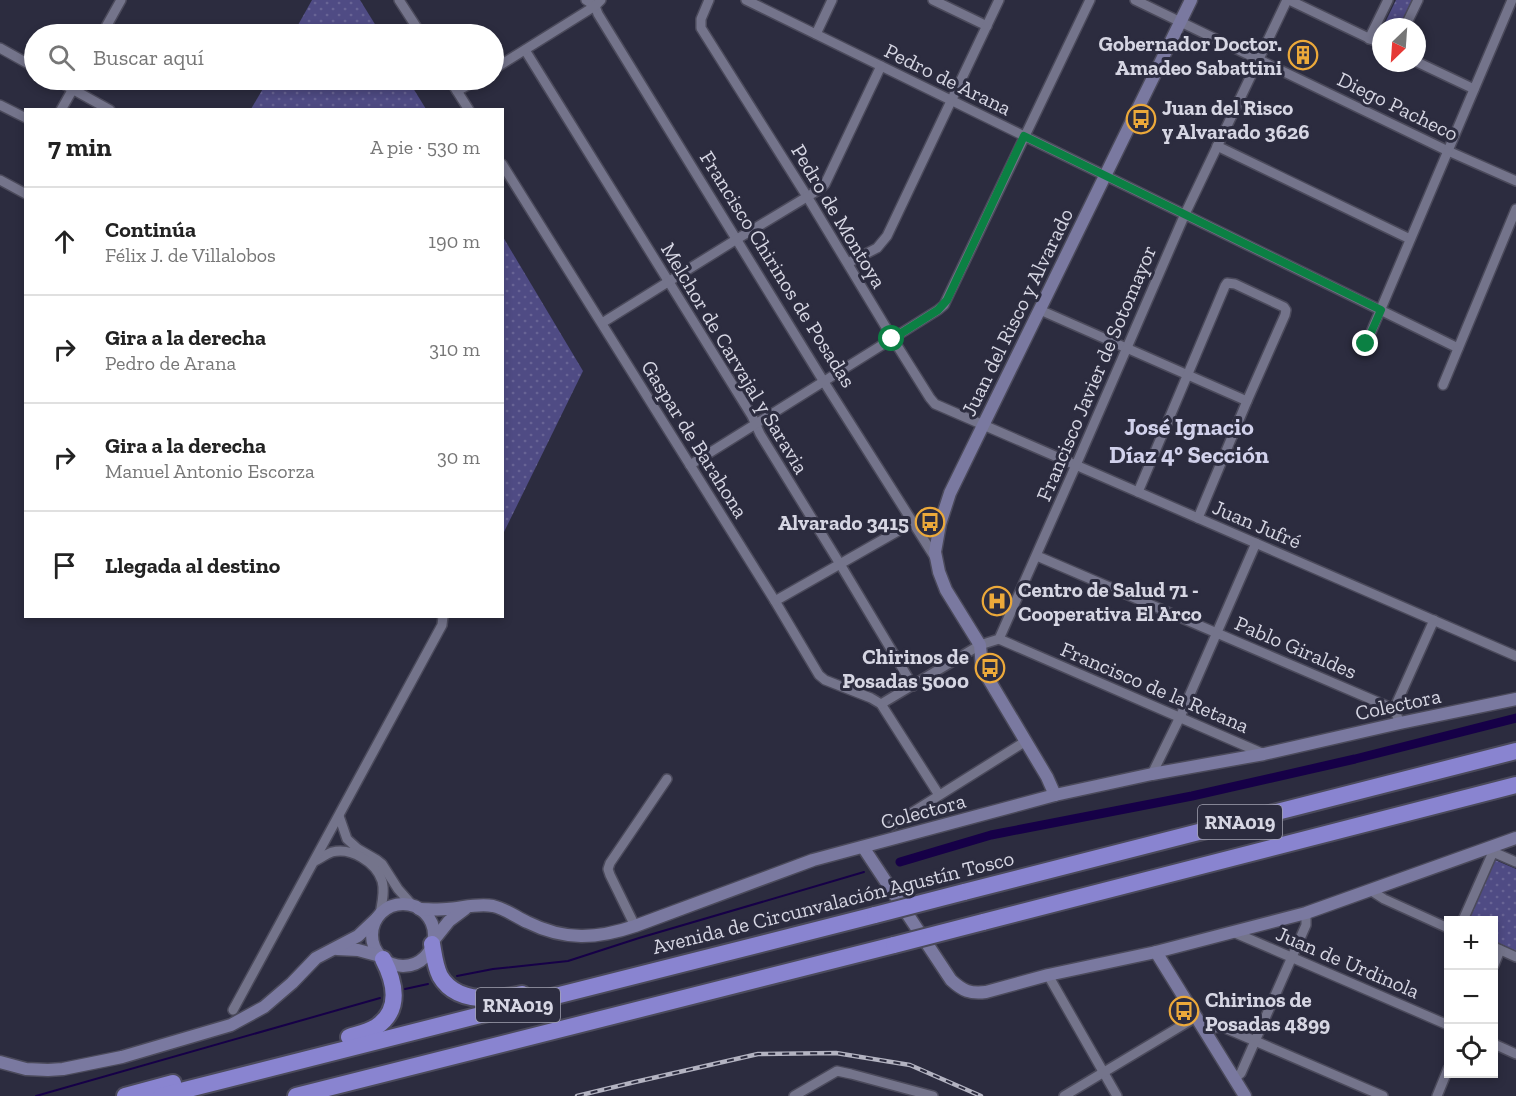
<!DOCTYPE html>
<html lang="es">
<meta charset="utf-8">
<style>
body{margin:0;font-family:"Zilla Slab",serif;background:#f2f2f2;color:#222}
.controls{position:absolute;right:18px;bottom:18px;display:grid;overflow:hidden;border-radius:0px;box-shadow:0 3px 9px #0003}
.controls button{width:54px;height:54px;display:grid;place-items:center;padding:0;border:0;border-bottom:2px solid #e0e0e0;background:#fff;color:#222;font:30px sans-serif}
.compass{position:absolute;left:1372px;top:18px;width:54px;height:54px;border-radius:50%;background:#fff;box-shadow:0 3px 9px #0003;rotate:205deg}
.stop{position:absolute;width:18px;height:18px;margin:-14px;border:4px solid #0b8043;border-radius:50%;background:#fff}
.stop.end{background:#0b8043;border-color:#fff;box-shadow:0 2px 6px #0008}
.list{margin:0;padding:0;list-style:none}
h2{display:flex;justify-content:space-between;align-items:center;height:78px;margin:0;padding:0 24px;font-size:26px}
h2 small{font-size:20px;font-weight:400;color:#767676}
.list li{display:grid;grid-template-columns:39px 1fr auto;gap:18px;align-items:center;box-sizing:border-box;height:108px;padding:0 24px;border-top:2px solid #e0e0e0}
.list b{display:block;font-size:22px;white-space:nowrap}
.list p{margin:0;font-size:20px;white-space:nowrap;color:#767676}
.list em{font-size:20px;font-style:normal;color:#767676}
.icon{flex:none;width:33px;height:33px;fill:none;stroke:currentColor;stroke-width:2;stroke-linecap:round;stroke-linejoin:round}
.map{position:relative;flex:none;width:1516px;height:1096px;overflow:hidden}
.search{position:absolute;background:#fff;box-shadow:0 3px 9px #0003;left:24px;top:24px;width:480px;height:66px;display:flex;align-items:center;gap:15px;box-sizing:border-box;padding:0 21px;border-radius:33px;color:#767676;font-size:22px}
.panel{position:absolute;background:#fff;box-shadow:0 3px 9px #0003;left:24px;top:108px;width:480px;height:510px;border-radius:0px}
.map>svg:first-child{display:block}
.park{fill:url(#park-dots)}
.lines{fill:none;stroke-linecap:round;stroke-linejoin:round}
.stream{stroke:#160047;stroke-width:2}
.canal{stroke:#160047;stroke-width:9}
.street-casing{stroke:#4b4a5b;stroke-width:12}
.secondary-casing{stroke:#4b4a5b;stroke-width:15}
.highway-casing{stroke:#4b4a5b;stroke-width:20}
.street{stroke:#74748b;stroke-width:9}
.secondary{stroke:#7a79a0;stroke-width:12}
.highway{stroke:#8984d0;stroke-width:16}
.rail-casing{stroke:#b3b3c1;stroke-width:4.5}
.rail{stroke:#2c2c3f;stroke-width:2;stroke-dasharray:7;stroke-linecap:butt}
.highway-bridge-casing{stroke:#4b4a5b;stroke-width:20;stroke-linecap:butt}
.highway-bridge{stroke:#8984d0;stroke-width:16}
.route{stroke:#0b8043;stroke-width:8}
.labels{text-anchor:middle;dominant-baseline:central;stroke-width:6;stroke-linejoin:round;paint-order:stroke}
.shield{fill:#2c2c3f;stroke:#a3a3b2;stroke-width:1.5}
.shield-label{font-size:20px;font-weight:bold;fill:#d6d6e3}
.poi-label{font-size:21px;font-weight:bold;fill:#d6d6e3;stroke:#2c2c3f;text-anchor:end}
.street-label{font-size:21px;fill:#d6d6e3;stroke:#2c2c3f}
.quarter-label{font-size:24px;font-weight:bold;fill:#d1d1eb;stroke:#2c2c3f}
</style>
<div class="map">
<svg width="1516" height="1096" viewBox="0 0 1516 1096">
<defs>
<pattern id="park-dots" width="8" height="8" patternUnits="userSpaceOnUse" patternTransform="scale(1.5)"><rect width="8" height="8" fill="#4f4b84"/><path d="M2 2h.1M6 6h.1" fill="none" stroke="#686495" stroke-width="1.8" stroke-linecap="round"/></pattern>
</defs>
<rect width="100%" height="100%" fill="#2c2c3f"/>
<g class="park">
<polygon points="312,0 360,0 381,34 293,34"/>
<polygon points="1396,0 1412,0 1399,27 1383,27"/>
<polygon points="268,80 408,80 426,109 251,109"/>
<polygon points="503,237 583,371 503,534"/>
<polygon points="1495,860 1516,869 1516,951 1494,941 1494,920 1469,920"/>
</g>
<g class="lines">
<g class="stream">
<polyline points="457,976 493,969 568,961 639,938 864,872"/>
<polyline points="405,989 428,984"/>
<polyline points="36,1096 380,998"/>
</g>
<polyline class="canal" points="900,862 991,835 1192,796 1355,759 1516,718"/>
<g class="street-casing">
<g id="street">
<polyline points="399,0 421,34"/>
<polyline points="586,0 595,6 598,14 824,382 936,559"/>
<polyline points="709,0 701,19 701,28 808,198 893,339 930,398 935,404 1516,656"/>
<polyline points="746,0 1458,348"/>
<polyline points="933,0 987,26"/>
<polyline points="1135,0 1448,151 1516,181"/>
<polyline points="1289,0 1381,44"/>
<polyline points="1405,27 1418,0"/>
<polyline points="102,34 121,0"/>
<polyline points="816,34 832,0"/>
<polyline points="1369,39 1388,0"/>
<polyline points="0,48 34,67"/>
<polyline points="525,50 752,416 760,434 840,564 913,686"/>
<polyline points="1417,62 1474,89"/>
<polyline points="494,69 595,6 601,0"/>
<polyline points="56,80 110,110"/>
<polyline points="450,80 469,110"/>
<polyline points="457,91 477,80"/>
<polyline points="0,105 26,118"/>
<polyline points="61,110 78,80"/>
<polyline points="1217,146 1410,239"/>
<polyline points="502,164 775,601 819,675 825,680 871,698 881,704 939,795"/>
<polyline points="0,180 26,194"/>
<polyline points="848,263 877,248 887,236 999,0"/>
<polyline points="1040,310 1247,401"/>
<polyline points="602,323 737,239 820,189 825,184 881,66"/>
<polyline points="1366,344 1512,0"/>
<polyline points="1443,385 1516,209"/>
<polyline points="690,465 938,310 944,305 1090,0"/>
<polyline points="1138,492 1225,286 1227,283 1235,284 1284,307 1286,310 1285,315 1247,401 1198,518"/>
<polyline points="1037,556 1394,709 1400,723"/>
<polyline points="775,601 912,523"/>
<polyline points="999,639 1264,754"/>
<polyline points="881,704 980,645 999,639 1076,465 1185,214 1287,0"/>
<polyline points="1394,709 1434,620"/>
<polyline points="1152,774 1180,717 1256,543"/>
<polyline points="339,816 347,839 358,849 377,860 382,864 398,889 413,906"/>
<polyline points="892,825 1026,741"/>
<polyline points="1491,848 1493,852 1516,862"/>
<path d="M315 861C321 858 326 854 332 852 351 847 376 862 382 881 385 891 382 903 380 914"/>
<polyline points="1370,890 1384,899 1448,928"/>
<polyline points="1463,920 1493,852"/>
<polyline points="635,926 610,875 608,869 610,863 667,779"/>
<polyline points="1233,932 1448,1025"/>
<polyline points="1494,947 1516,957"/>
<polyline points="1494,965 1500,950"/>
<polyline points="1048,975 1117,1096"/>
<polyline points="233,1010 442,625 443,616"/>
<path d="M1205 1032C1212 1028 1217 1026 1225 1028L1383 1096"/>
<polyline points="1494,1044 1516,1054"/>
<polyline points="1234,1079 1241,1073 1306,925 1306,913"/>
<polyline points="794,1096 837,1071 851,1074 933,1096"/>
<polyline points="1064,1096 1196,1017"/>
<polyline points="1437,1096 1448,1069"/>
</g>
</g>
<g class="secondary-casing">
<g id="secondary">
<polyline points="1055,795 1047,777 982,668 980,645 946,590 939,572 935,552 940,524 950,493 1191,0"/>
<path d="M863 847 951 980C963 991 970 994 986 992L1048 975 1156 952 1306 913 1516 838"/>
<circle cx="403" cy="935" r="31"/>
<path d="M419 909C428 909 438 910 447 909 462 908 478 903 493 906 506 909 516 917 527 922 565 941 597 939 635 926L813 860 1055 795 1152 774 1264 754 1400 723 1516 699"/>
<polyline points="433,941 449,921 465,909"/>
<polyline points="337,949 358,950 380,956"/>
<polyline points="1156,952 1245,1096"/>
<polyline points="0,1062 26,1069 48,1070 63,1069 122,1057 231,1025 264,1007 292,983 316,958 358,936 376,919"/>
</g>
</g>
<g class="highway-casing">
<g id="highway">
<polyline points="964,892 1516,751"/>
<polyline points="983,922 1516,785"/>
<path d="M432 944C434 955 435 966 440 976 456 1004 495 1000 522 994"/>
<path d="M349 1037C358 1034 368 1032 376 1027 402 1010 395 982 383 959"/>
<polyline points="125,1096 173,1083"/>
<polyline points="161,1096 875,915"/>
<polyline points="296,1096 894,945"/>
</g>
</g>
<use href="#street" class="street"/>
<use href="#secondary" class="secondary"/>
<use href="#highway" class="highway"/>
<g class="rail-casing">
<polyline id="rail" points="577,1096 635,1082 758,1054 836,1053 910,1065 981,1096"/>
</g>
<use href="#rail" class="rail"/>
<g class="highway-bridge-casing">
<g id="highway-bridge">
<polyline points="875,915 964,892"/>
<polyline points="894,945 983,922"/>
</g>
</g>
<use href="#highway-bridge" class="highway-bridge"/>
</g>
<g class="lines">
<polyline class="route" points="892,339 938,310 947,300 1024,136 1381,310 1366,344"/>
</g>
<defs>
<g id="building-ring" transform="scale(1.5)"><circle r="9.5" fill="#2c2c3f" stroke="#eca93a" stroke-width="1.5"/><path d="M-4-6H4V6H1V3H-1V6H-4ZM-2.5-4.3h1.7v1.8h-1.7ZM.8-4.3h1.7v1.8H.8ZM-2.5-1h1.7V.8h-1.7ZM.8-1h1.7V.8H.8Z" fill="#eca93a"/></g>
<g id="bus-ring" transform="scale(1.5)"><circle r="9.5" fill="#2c2c3f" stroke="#eca93a" stroke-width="1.5"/><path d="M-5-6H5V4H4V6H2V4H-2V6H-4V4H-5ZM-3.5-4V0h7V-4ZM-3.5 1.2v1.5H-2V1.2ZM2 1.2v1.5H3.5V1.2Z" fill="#eca93a"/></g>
<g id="hospital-ring" transform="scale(1.5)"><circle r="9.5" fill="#2c2c3f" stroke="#eca93a" stroke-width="1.5"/><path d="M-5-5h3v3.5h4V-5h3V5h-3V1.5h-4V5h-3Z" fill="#eca93a"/></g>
</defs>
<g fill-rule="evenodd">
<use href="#building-ring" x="1303" y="55"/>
<use href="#bus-ring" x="1141" y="119"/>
<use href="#bus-ring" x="930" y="522"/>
<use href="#hospital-ring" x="997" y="601"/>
<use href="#bus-ring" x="990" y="668"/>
<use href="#bus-ring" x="1184" y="1011"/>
</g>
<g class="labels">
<g class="shield">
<rect x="1198" y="805" width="84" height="34" rx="4.5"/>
<rect x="476" y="988" width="84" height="34" rx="4.5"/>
</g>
<g class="shield-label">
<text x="1240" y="822">RNA019</text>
<text x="518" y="1005">RNA019</text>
</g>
<g class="poi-label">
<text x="1282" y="43">Gobernador Doctor.<tspan x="1282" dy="24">Amadeo Sabattini</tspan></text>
<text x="1162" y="107" text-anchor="start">Juan del Risco<tspan x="1162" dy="24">y Alvarado 3626</tspan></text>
<text x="909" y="522">Alvarado 3415</text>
<text x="1018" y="589" text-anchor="start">Centro de Salud 71 -<tspan x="1018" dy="24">Cooperativa El Arco</tspan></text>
<text x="969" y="656">Chirinos de<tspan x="969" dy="24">Posadas 5000</tspan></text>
<text x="1205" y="999" text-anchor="start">Chirinos de<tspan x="1205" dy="24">Posadas 4899</tspan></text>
</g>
<g class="street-label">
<text transform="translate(948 79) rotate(26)">Pedro de Arana</text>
<text transform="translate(1398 106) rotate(26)">Diego Pacheco</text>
<text transform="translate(839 216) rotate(59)">Pedro de Montoya</text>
<text transform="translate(778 269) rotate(58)">Francisco Chirinos de Posadas</text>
<text transform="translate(1017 312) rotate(-64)">Juan del Risco y Alvarado</text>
<text transform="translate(735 358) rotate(59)">Melchor de Carvajal y Saravia</text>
<text transform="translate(1096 373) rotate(-67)">Francisco Javier de Sotomayor</text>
<text transform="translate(695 439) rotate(58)">Gaspar de Barahona</text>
<text transform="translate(1257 524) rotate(23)">Juan Jufré</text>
<text transform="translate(1296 647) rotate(23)">Pablo Giraldes</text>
<text transform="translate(1155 687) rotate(23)">Francisco de la Retana</text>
<text transform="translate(1398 704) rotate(-12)">Colectora</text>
<text transform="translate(923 811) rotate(-15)">Colectora</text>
<text transform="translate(833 902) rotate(-14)">Avenida de Circunvalación Agustín Tosco</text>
<text transform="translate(1348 962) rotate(23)">Juan de Urdinola</text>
</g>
<g class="quarter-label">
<text x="1189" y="426">José Ignacio<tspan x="1189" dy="28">Díaz 4° Sección</tspan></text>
</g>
</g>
</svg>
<div class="controls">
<button>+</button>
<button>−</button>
<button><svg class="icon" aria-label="locate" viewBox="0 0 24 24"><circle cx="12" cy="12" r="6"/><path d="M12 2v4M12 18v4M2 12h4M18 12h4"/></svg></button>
</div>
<svg class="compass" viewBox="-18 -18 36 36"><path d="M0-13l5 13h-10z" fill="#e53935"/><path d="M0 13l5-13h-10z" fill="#767676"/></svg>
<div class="stop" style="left:892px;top:339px"></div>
<div class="stop end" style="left:1366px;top:344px"></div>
<div class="search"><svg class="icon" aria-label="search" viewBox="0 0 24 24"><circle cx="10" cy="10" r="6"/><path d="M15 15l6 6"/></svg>Buscar aquí</div>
<section class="panel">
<h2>7 min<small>A pie · 530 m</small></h2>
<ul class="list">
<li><svg class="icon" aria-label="ahead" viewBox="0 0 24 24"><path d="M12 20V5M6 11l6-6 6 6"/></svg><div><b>Continúa</b><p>Félix J. de Villalobos</p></div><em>190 m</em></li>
<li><svg class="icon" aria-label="right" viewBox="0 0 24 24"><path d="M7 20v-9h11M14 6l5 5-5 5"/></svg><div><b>Gira a la derecha</b><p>Pedro de Arana</p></div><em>310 m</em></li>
<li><svg class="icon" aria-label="right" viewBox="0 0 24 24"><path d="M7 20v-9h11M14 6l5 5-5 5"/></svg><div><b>Gira a la derecha</b><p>Manuel Antonio Escorza</p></div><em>30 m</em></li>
<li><svg class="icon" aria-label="arrive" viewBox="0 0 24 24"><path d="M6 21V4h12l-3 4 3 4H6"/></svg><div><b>Llegada al destino</b></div></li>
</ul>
</section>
</div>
